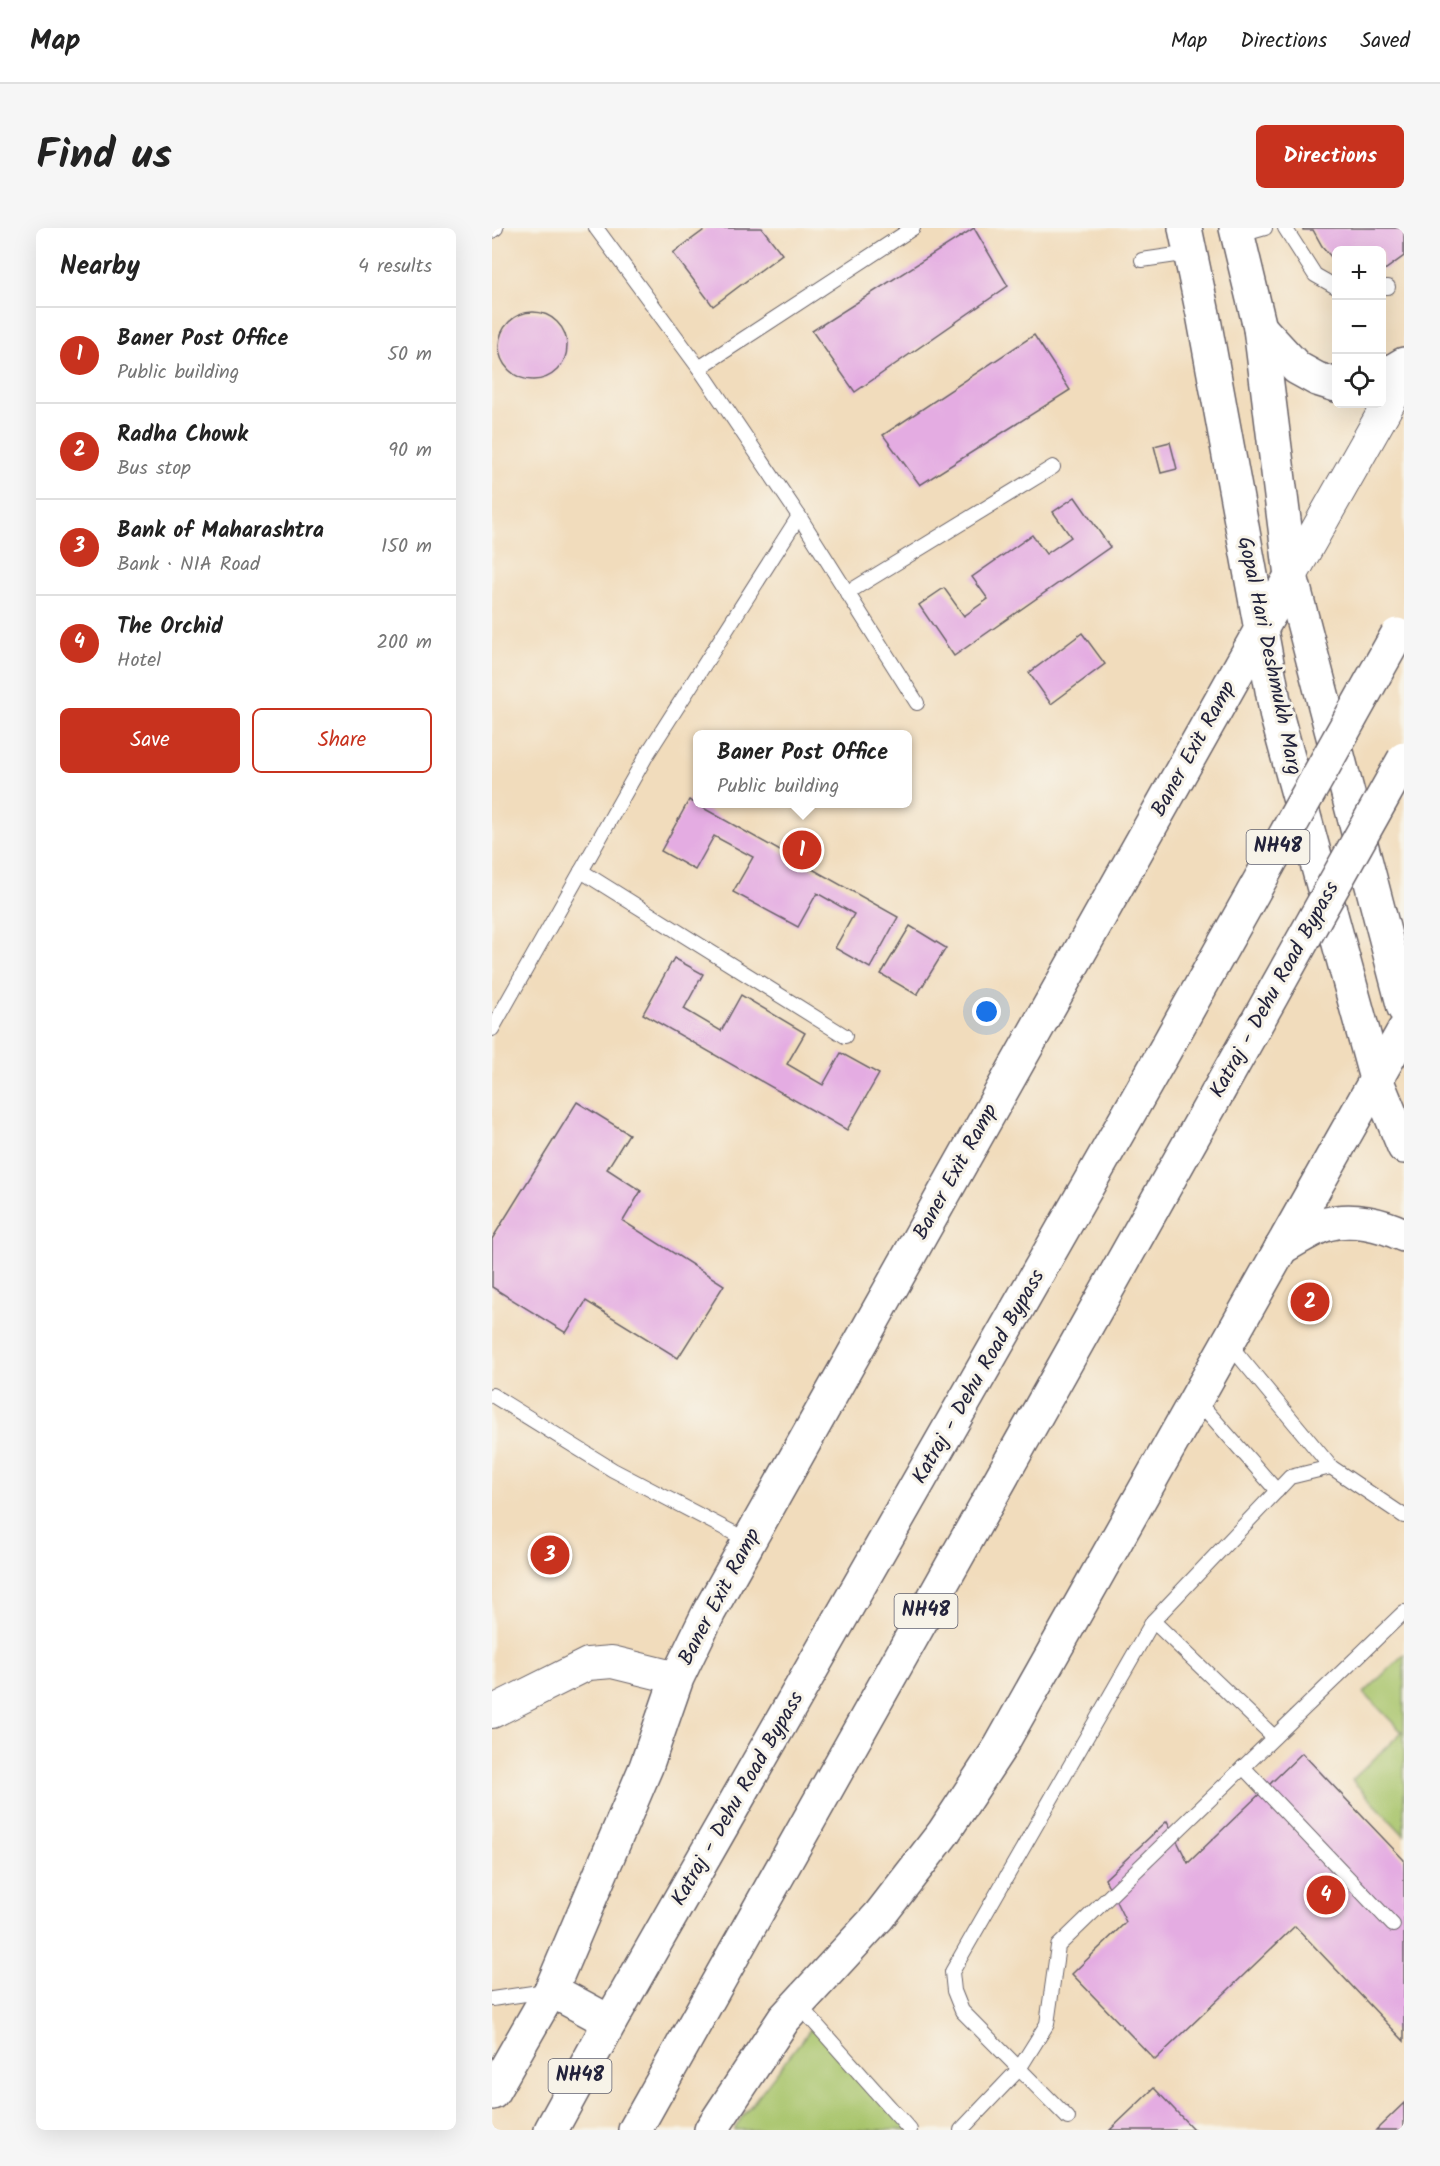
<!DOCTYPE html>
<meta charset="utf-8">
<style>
body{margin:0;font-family:Kalam,sans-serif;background:#f6f6f6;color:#222}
.controls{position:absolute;right:18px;top:18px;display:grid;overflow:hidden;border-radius:9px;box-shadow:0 6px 24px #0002}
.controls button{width:54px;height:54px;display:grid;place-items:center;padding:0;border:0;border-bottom:2px solid #e0e0e0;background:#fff;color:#222;font:30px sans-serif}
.you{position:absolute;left:495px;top:784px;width:21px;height:21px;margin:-15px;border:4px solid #fff;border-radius:50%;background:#1a73e8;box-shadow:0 0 0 9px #1a73e833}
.badge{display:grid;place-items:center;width:39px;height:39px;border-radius:50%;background:#c8321e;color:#fff;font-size:20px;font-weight:700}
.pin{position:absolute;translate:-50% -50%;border:3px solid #fff;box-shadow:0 2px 6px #0006}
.popup{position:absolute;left:201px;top:502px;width:219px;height:78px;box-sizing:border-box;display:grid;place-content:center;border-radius:9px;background:#fff;filter:drop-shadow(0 2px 4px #0005);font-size:20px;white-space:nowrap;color:#767676}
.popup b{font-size:22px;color:#222}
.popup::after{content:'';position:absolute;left:50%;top:100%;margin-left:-12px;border:12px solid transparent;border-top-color:#fff}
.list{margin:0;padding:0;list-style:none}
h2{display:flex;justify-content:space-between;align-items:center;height:78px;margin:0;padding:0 24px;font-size:26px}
h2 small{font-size:20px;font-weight:400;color:#767676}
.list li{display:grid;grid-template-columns:39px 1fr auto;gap:18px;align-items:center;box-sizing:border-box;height:96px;padding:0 24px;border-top:2px solid #e0e0e0}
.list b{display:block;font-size:22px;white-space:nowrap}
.list p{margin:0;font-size:20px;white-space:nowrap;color:#767676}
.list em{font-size:20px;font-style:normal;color:#767676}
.actions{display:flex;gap:12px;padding:18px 24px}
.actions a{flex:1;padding:14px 0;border:2px solid #c8321e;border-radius:9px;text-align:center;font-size:21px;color:#c8321e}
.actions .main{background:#c8321e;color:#fff}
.icon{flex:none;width:33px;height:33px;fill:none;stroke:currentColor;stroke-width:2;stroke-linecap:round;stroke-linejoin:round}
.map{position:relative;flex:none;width:912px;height:1902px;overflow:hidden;border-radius:9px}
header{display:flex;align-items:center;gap:36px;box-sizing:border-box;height:84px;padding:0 30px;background:#fff;border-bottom:2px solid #e0e0e0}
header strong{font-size:28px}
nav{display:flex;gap:33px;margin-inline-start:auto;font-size:21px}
.intro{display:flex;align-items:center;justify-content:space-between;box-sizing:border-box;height:144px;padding:0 36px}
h1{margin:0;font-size:42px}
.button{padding:15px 27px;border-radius:9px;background:#c8321e;color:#fff;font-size:21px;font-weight:700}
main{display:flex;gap:36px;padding:0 36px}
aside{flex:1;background:#fff;border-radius:9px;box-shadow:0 6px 24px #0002}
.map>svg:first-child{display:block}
.green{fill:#a7c46a;stroke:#647352;stroke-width:1.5}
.building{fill:#e4ace2}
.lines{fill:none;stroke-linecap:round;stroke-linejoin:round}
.service-casing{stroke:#6a6368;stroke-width:16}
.tertiary-casing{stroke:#6a6368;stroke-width:34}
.secondary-casing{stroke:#6a6368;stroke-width:36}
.primary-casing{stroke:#6a6368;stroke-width:36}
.trunk-casing{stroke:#6a6368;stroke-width:36}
.service{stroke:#fff;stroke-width:14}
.tertiary{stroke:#fff;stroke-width:32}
.secondary{stroke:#fff;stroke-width:33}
.primary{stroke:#fff;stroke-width:33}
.trunk{stroke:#fff;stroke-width:33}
.trunk-bridge-casing{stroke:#6a6368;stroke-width:36;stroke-linecap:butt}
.trunk-bridge{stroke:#fff;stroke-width:33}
.labels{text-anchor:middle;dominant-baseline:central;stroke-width:6;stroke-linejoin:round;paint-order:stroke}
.shield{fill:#f7f3e8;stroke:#62616f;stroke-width:1.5}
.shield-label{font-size:20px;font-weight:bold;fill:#22223b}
.street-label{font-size:21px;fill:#22223b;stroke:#f7f3e8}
</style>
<header>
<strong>Map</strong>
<nav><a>Map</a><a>Directions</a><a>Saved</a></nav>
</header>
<div class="intro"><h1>Find us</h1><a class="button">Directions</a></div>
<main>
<aside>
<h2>Nearby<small>4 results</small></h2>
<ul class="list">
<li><span class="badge">1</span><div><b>Baner Post Office</b><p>Public building</p></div><em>50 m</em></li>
<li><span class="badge">2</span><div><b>Radha Chowk</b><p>Bus stop</p></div><em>90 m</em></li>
<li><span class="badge">3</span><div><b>Bank of Maharashtra</b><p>Bank · NIA Road</p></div><em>150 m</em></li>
<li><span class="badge">4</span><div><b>The Orchid</b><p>Hotel</p></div><em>200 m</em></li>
</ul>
<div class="actions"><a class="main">Save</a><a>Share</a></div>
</aside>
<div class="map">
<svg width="912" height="1902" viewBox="0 0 912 1902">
<rect width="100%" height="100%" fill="#f7f3e8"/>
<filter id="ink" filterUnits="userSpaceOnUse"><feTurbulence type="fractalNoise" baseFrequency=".0167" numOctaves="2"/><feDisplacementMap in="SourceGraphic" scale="12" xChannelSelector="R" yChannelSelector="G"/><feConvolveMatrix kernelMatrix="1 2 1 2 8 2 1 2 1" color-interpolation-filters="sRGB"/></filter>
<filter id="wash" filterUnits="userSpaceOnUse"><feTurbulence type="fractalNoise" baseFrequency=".008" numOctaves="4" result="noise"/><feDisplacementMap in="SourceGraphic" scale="24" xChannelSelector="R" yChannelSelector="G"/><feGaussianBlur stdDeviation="1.35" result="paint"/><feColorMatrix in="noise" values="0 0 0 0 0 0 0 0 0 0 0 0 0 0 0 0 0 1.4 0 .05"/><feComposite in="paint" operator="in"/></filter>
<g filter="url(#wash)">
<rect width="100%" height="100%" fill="#f1dcbc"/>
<g class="green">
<polygon points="912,1426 912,1607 860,1552 910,1504 872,1465"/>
<polygon points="324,1794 426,1902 242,1902 249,1890"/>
</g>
<g id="blocks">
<g class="building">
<polygon points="215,0 270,0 290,26 221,78 181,25"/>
<polygon points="482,0 516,58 363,164 320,103"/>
<polygon points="811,0 912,0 912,28 894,41 890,42 890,22 844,22 844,35 830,18 821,2 811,2"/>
<circle cx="41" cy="118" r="34"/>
<polygon points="542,107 578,162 428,257 391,207"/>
<polygon points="678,214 685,241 669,245 662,218"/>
<polygon points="583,269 618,319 462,428 427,377 452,360 472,388 496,371 480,349 540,307 554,326 579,309 561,284"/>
<polygon points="590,405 613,436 559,476 537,445"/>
<polygon points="197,572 406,689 378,740 343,720 362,686 325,665 306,699 241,664 261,629 222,608 203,642 169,623"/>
<polygon points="418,698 454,720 425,767 389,746"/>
<polygon points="182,730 211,746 192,781 229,803 249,767 313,805 295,836 331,857 349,825 387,846 355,902 151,786"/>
<polygon points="85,874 137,906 115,941 149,963 131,993 232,1057 186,1130 94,1073 74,1105 0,1059 0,1011"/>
<polygon points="810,1525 912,1632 912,1813 803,1698 663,1832 580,1746 634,1694 613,1651 675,1593 696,1635"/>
<polygon points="662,1860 702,1902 618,1902"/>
<polygon points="912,1875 912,1902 884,1902"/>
</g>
</g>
</g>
<g filter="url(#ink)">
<use href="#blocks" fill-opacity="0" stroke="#6a6368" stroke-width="1.5"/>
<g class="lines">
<g class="service-casing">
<g id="service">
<polyline points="793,0 823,47 844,59"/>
<polyline points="0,3 4,0"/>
<polyline points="745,8 773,0"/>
<polyline points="650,32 698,25"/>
<polyline points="890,59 896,59"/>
<polyline points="207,140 421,0"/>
<polyline points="307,288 425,475"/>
<polyline points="355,365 561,239"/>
<polyline points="89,643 353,808"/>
<polyline points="0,801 154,528 307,288 207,140 104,0"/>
<polyline points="737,1116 839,1239"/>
<polyline points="0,1167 121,1242 257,1313"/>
<polyline points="705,1172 785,1263"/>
<polyline points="661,1393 782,1509"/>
<polyline points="751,1539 901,1697"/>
<polyline points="0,1771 54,1763"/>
<polyline points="306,1776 418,1902"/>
<polyline points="576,1890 470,1783 462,1763 460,1744 661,1393 798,1249 839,1239 912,1288"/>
<polyline points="469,1902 527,1841 555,1796 566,1718 912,1384"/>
</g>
</g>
<g class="tertiary-casing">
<g id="tertiary">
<polyline points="799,348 912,148"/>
<polyline points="0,1484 96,1436 120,1434 185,1450"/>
</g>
</g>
<g class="secondary-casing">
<polyline id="secondary" points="884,851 912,919"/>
</g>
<g class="primary-casing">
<g id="primary">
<polyline points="693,0 711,86 785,489 884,851"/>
<polyline points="744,0 768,100 799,348 912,780"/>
<polyline points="768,100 805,140 825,151 844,157"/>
<polyline points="890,149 912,136"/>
<path d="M789 1020C804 1012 819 1001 835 996 860 989 889 996 912 1007"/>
<polyline points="59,1762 118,1794"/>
<polyline points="0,1865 59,1762 154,1539 185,1450 217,1384 799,348"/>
<polyline points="219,1902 292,1791 387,1688 452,1604 508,1519 912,802"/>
</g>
</g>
<g class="trunk-casing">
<g id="trunk">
<polyline points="59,1902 118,1794 668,831"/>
<polyline points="143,1902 726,864"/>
</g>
</g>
<use href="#service" class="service"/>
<use href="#tertiary" class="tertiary"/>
<use href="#secondary" class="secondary"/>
<use href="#primary" class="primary"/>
<use href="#trunk" class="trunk"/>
<g class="trunk-bridge-casing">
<g id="trunk-bridge">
<polyline points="668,831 905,407"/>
<polyline points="726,864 912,531"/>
</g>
</g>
<use href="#trunk-bridge" class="trunk-bridge"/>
</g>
</g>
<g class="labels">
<g class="shield">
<rect x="754.5" y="602" width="63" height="34" rx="4.5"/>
<rect x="402.5" y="1366" width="63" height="34" rx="4.5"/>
<rect x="56.5" y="1831" width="63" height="34" rx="4.5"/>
</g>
<g class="shield-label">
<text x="786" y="619">NH48</text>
<text x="434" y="1383">NH48</text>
<text x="88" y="1848">NH48</text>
</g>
<g class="street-label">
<text transform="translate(777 428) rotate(78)">Gopal Hari Deshmukh Marg</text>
<text transform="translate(702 521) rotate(-61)">Baner Exit Ramp</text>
<text transform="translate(783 762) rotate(-61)">Katraj - Dehu Road Bypass</text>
<text transform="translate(464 944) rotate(-61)">Baner Exit Ramp</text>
<text transform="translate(487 1149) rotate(-60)">Katraj - Dehu Road Bypass</text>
<text transform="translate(228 1369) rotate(-62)">Baner Exit Ramp</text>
<text transform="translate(246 1571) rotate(-60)">Katraj - Dehu Road Bypass</text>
</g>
</g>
</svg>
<div class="controls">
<button>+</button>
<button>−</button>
<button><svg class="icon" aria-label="locate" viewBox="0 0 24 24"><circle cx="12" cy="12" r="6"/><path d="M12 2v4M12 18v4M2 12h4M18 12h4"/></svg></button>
</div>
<div class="you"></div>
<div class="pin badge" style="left:310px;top:622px">1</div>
<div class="popup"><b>Baner Post Office</b>Public building</div>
<div class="pin badge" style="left:818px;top:1074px">2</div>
<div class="pin badge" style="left:58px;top:1327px">3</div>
<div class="pin badge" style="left:834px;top:1667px">4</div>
</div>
</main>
